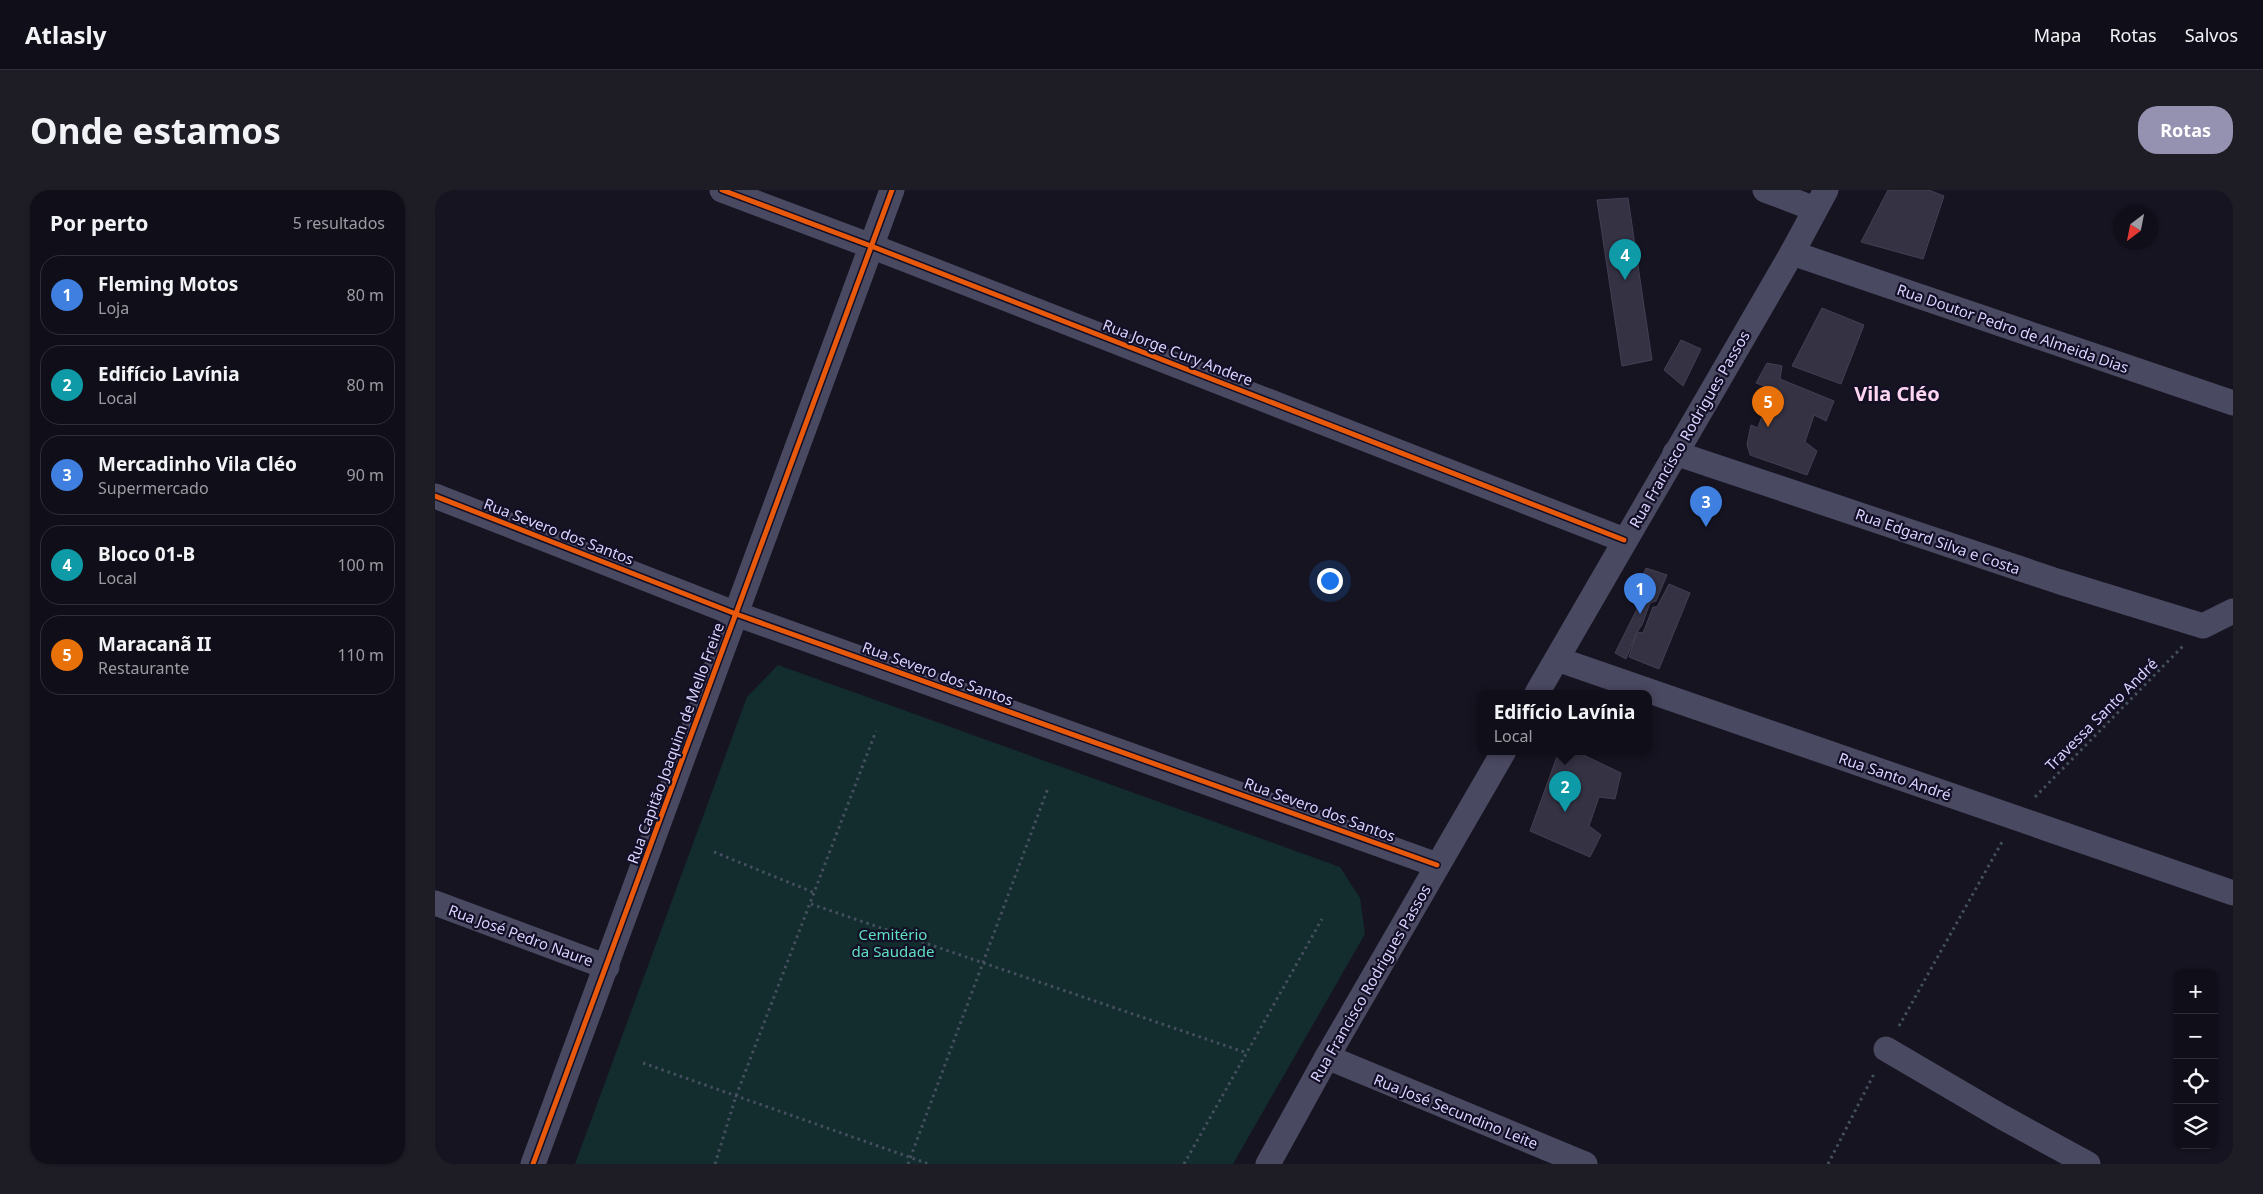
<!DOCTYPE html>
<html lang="pt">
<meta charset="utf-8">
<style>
body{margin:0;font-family:"Noto Sans",sans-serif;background:#1e1d26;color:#f1f3f6}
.controls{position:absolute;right:15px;bottom:15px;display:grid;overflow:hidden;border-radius:10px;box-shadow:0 1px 4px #0004}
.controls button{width:45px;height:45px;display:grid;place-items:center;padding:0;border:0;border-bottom:1px solid #302f38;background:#100f19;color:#f1f3f6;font:25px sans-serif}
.compass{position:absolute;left:1678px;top:15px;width:45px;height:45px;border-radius:50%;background:#100f19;box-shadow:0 1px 4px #0004;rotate:212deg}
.you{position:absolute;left:894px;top:390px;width:18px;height:18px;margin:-12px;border:4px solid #fff;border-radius:50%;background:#1a73e8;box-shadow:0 0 0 8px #1a73e833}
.badge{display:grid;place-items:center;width:32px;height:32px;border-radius:50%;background:#9591b1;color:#fff;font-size:16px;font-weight:700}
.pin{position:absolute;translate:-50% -41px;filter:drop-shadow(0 1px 2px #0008)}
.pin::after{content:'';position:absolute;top:26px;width:18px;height:15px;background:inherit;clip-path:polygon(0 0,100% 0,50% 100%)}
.popup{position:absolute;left:1042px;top:500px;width:175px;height:65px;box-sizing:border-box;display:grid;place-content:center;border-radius:10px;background:#100f19;filter:drop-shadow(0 1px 4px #0005);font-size:16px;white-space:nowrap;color:#9c9ca2}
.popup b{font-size:19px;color:#f1f3f6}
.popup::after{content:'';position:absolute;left:50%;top:100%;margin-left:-10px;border:10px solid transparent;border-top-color:#100f19}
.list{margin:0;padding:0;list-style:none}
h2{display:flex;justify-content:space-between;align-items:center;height:65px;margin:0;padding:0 20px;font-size:21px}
h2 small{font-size:16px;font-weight:400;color:#9c9ca2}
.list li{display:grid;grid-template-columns:32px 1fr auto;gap:15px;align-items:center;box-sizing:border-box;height:80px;margin:0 10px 10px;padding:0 10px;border:1px solid #302f38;border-radius:20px}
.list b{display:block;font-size:19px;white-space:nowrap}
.list p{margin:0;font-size:16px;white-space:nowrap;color:#9c9ca2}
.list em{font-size:16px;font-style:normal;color:#9c9ca2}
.icon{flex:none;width:28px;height:28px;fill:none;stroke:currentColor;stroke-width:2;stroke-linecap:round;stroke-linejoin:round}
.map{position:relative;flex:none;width:1798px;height:974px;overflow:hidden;border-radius:20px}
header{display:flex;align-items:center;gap:30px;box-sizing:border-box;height:70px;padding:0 25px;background:#100f19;border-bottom:1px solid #302f38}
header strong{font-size:24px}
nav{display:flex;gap:28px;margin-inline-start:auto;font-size:18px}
.intro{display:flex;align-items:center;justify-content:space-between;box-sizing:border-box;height:120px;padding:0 30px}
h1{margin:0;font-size:35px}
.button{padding:12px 22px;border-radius:20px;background:#9591b1;color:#fff;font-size:18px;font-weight:700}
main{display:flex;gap:30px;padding:0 30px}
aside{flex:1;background:#100f19;border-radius:20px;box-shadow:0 1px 4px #0004}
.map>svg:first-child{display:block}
.green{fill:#132c2d}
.building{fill:#343243;stroke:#433f54}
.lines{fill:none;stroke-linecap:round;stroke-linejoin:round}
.path{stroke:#44505f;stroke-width:3;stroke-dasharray:2.5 4;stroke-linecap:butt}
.minor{stroke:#4a4962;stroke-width:25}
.cycleway-casing{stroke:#130f26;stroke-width:8}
.cycleway{stroke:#e8590c;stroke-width:5}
.labels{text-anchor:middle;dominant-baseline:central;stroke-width:4.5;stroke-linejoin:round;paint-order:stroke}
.street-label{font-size:15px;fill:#d9d4ff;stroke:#130f26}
.park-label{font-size:15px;fill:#5fe0c0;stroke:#130f26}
.district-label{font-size:20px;font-weight:bold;fill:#ffd6f0;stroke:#130f26}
</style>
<header>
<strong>Atlasly</strong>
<nav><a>Mapa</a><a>Rotas</a><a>Salvos</a></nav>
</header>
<div class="intro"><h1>Onde estamos</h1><a class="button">Rotas</a></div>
<main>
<aside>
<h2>Por perto<small>5 resultados</small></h2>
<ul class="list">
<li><span class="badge" style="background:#3f7fe0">1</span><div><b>Fleming Motos</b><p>Loja</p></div><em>80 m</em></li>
<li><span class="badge" style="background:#0f9aa8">2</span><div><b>Edifício Lavínia</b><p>Local</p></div><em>80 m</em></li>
<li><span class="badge" style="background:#3f7fe0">3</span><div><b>Mercadinho Vila Cléo</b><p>Supermercado</p></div><em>90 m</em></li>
<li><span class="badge" style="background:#0f9aa8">4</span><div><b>Bloco 01-B</b><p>Local</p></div><em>100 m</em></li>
<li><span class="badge" style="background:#e8710a">5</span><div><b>Maracanã II</b><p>Restaurante</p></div><em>110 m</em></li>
</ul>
</aside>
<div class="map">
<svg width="1798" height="974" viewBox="0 0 1798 974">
<rect width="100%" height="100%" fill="#161421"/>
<polygon class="green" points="343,475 905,677 925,708 930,744 798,974 140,974 312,507"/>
<g class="building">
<polygon points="1453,0 1494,0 1509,6 1488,69 1426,52"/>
<polygon points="1193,8 1217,170 1187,176 1162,10"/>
<polygon points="1387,118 1429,135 1406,194 1357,176"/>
<polygon points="1246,150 1266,159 1248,196 1229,180"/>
<polygon points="1332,173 1347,176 1345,189 1399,211 1391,231 1379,225 1370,252 1382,261 1372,285 1315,265 1312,254 1316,235 1323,238 1336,199 1321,193"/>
<polygon points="1211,378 1232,385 1221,411 1215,413 1207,435 1202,442 1191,469 1180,463 1205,413 1198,408"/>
<polygon points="1234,394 1255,403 1224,479 1194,467 1202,442 1208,443 1218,417 1222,417"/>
<polygon points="1124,561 1140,561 1186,583 1180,609 1164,607 1154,636 1166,645 1155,667 1095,641"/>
</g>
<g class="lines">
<g class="path">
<polyline points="1600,607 1748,456"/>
<polyline points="279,662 380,703"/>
<polyline points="376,714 812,863"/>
<polyline points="1464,836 1567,652"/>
<polyline points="208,873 494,974"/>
<polyline points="280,974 301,906 441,541"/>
<polyline points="473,974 613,598"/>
<polyline points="749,974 887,729"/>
<polyline points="1393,974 1440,882"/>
</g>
<g class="minor">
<polyline points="287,0 436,56 1189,350"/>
<polyline points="1330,0 1380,19"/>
<polyline points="1357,63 1798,213"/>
<polyline points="1240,263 1622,391 1768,436 1798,421"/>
<polyline points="0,306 301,424 1002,675"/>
<polyline points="1122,469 1798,703"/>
<polyline points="1102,503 1357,63 1391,0"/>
<polyline points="0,713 172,777"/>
<polyline points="1451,859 1567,927 1653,974"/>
<polyline points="892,867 1150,974"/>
<polyline points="98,974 457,0"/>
<polyline points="833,974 892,867 1069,561"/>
</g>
<g class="cycleway-casing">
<g id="cycleway">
<polyline points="287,0 436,56 1189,350"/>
<polyline points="0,306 301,424 1002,675"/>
<polyline points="98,974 457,0"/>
</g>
</g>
<use href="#cycleway" class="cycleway"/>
</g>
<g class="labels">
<g class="street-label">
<text transform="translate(1578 138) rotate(19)">Rua Doutor Pedro de Almeida Dias</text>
<text transform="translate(743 162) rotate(21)">Rua Jorge Cury Andere</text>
<text transform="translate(1254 239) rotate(-60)">Rua Francisco Rodrigues Passos</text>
<text transform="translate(124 341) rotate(21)">Rua Severo dos Santos</text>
<text transform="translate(1503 351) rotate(19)">Rua Edgard Silva e Costa</text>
<text transform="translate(503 483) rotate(20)">Rua Severo dos Santos</text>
<text transform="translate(1666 524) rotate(-45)">Travessa Santo André</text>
<text transform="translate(240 553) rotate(-70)">Rua Capitão Joaquim de Mello Freire</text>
<text transform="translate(1460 586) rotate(19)">Rua Santo André</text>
<text transform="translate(885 619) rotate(20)">Rua Severo dos Santos</text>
<text transform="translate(86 745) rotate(20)">Rua José Pedro Naure</text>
<text transform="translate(935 793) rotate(-60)">Rua Francisco Rodrigues Passos</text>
<text transform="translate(1021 921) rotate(22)">Rua José Secundino Leite</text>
</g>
<g class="park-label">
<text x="458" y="744">Cemitério<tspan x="458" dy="17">da Saudade</tspan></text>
</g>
<g class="district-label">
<text x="1462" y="203">Vila Cléo</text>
</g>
</g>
</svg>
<div class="controls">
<button>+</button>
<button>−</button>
<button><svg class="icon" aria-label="locate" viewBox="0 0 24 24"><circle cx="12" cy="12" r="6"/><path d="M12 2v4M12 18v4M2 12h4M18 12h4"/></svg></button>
<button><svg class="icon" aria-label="layers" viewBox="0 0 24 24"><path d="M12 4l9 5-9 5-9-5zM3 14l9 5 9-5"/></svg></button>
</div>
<svg class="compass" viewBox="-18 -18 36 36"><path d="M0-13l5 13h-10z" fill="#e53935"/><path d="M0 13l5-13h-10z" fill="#9c9ca2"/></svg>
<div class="you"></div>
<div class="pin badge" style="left:1205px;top:424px;background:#3f7fe0">1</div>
<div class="pin badge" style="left:1130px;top:622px;background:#0f9aa8">2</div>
<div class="popup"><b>Edifício Lavínia</b>Local</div>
<div class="pin badge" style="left:1271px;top:337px;background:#3f7fe0">3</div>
<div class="pin badge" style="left:1190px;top:90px;background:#0f9aa8">4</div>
<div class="pin badge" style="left:1333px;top:237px;background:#e8710a">5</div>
</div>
</main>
